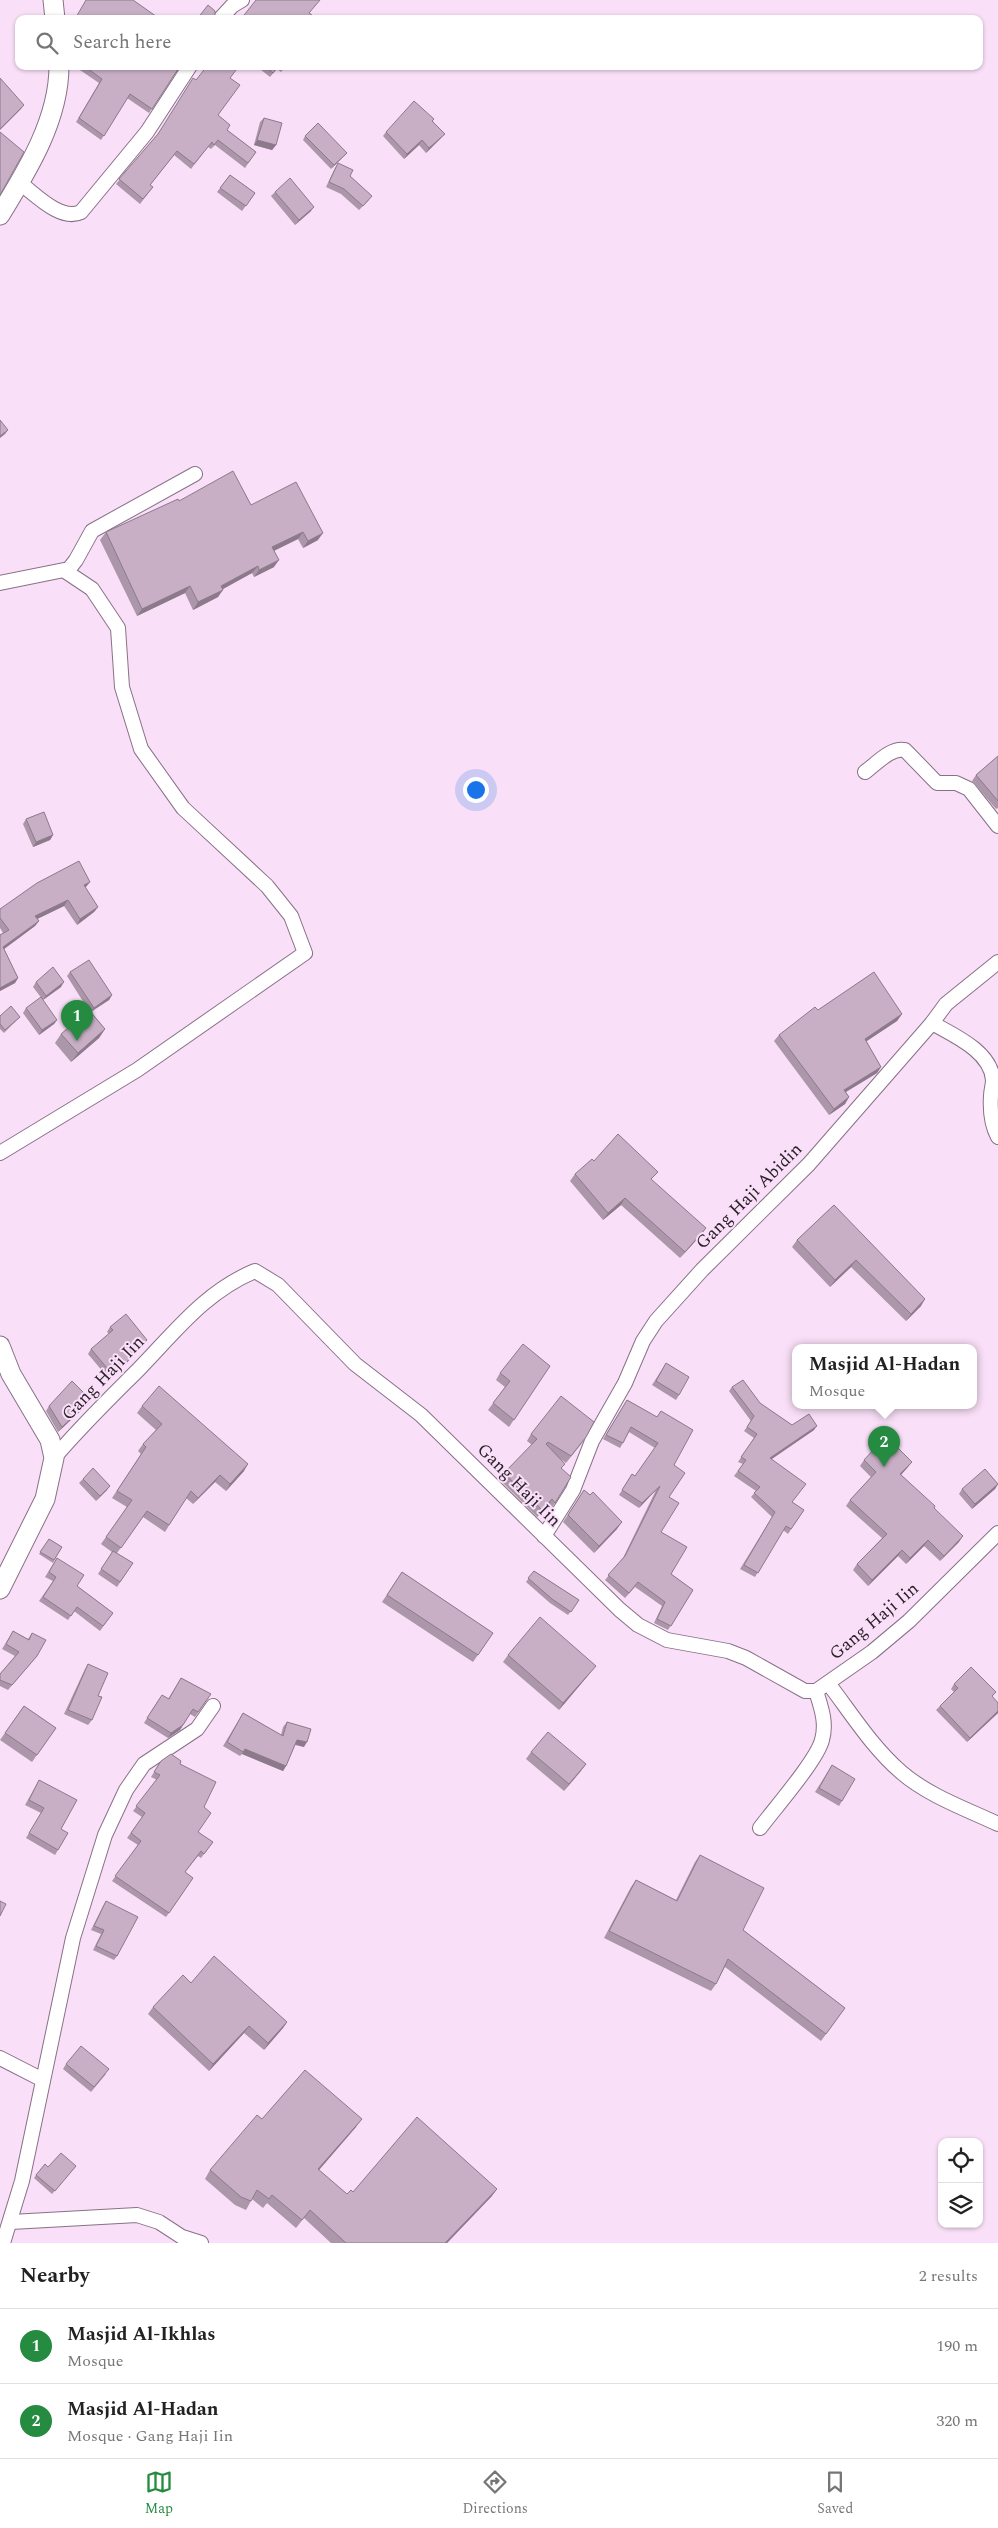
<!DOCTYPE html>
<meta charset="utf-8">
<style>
body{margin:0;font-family:Spectral,serif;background:#f2f2f2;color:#222}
.controls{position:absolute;right:15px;bottom:15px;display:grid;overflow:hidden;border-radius:10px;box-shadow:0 1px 4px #0004}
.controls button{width:45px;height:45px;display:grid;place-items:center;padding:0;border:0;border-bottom:1px solid #e0e0e0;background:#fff;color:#222;font:25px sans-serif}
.you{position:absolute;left:475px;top:789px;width:18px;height:18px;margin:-12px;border:4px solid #fff;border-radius:50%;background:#1a73e8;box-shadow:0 0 0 8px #1a73e833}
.badge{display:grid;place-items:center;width:32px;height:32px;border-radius:50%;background:#258b40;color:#fff;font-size:16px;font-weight:700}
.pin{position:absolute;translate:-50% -41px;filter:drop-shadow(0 1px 2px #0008)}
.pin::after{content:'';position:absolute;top:26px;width:18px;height:15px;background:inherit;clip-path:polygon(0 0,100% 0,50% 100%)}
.popup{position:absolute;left:792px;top:1344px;width:185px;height:65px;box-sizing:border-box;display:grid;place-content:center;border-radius:10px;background:#fff;filter:drop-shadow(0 1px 4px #0005);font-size:16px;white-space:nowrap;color:#767676}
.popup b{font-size:19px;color:#222}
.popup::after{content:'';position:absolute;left:50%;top:100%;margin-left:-10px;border:10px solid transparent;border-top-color:#fff}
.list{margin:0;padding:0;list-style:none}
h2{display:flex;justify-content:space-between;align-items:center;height:65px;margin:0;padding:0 20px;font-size:21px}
h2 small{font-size:16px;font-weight:400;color:#767676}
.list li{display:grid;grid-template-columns:32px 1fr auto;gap:15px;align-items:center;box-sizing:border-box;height:75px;padding:0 20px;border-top:1px solid #e0e0e0}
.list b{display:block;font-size:19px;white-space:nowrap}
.list p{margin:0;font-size:16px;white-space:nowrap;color:#767676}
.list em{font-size:16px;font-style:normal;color:#767676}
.icon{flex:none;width:28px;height:28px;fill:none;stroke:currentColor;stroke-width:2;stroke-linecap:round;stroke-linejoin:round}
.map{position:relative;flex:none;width:998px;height:2243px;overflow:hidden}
.search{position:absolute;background:#fff;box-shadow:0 1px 4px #0004;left:15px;right:15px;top:15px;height:55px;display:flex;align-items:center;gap:12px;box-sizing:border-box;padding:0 18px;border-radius:10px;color:#767676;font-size:19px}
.sheet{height:215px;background:#fff}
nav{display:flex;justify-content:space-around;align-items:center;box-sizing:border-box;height:70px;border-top:1px solid #e0e0e0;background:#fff;font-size:14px;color:#767676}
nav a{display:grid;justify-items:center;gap:2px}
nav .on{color:#258b40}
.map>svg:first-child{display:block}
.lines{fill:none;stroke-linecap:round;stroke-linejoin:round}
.street-casing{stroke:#887187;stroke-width:16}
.secondary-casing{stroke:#887187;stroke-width:21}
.street{stroke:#fff;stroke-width:14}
.secondary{stroke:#fff;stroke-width:19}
.wall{fill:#ac96aa}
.shaded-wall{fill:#8c7a8b}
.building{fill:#c8afc6;stroke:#8c7a8b}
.labels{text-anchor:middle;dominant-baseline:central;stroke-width:4;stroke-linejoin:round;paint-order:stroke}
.street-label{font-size:18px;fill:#2b222b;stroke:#f9dff7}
</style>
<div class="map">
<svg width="998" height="2243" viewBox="0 0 998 2243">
<rect width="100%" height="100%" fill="#f9dff7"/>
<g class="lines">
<g class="street-casing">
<g id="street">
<polyline points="220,19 232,6 242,0"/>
<path d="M20 183C35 194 61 222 81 212L147 132 190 66"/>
<polyline points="0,583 69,569 76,560 92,531 195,474"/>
<path d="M865 772C876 764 891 747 905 750L937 783H956L969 789 998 826"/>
<polyline points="932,1023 946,1004 998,962"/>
<polyline points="0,1153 137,1070 305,953 291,916 267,886 183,808 141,749 122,687 118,628 92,589 65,571"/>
<path d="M54 1458C81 1426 110 1398 139 1369 175 1332 206 1291 255 1271L278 1285 355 1364 421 1415 620 1610 638 1625 667 1640 728 1651 746 1658 805 1691H816L872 1652 909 1621 998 1533"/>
<path d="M544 1536 573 1490 592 1441 625 1383 643 1341 656 1321 702 1270 809 1164 932 1023C953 1035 991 1051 993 1080 993 1085 991 1091 991 1096 990 1111 991 1124 998 1137"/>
<path d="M828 1683C851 1713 872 1747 901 1772 927 1795 966 1809 998 1824"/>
<path d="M760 1828C775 1808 817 1760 822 1740 827 1723 821 1707 816 1691"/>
<polyline points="0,2058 43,2080"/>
<polyline points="11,2222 137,2215 159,2222 182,2237 201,2243"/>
<polyline points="3,2243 22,2181 73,1938 105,1835 126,1790 144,1764 197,1729 213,1706"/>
</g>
</g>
<g class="secondary-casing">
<g id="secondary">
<polyline points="53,0 55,19"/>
<path d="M0 215C27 171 59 120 59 66"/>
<polyline points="0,1589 45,1499 54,1458 50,1440 11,1374 0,1346"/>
</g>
</g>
<use href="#street" class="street"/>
<use href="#secondary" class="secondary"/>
</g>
<g class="wall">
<polygon points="78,66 174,66 178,69 149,113 127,98 101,140 76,122 99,83 77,68"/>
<polygon points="256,66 286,66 281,72 277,69 270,77"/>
<polygon points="230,78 218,115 227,130 256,152 245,168 215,145 211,149 208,147 191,169 174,155 150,185 153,187 140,204 116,184 157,135 196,80"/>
<polygon points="264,118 276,145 272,150 254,145 260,122"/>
<polygon points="433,121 441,138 426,153 419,145 404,159 383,136 386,132"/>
<polygon points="305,136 347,153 331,169 303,140"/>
<polygon points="338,163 350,176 369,200 359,210 341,194 326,187 335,168"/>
<polygon points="230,175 255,193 242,211 217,192"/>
<polygon points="275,192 311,211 295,225 271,196"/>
<polygon points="179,501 251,505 318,540 303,548 298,539 274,551 274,567 254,577 252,573 222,589 218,597 193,610 185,593 137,616 100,540 106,532"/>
<polygon points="998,756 998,808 996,809 972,781 976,775"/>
<polygon points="26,819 53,835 50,840 33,847 23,824"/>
<polygon points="86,887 85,888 98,907 94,912 77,925 64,906 37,919 39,921 35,926 4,949 18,978 15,983 0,991 0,935 3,933 0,928 0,909"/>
<polygon points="70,972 112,995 109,1000 91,1012 105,1029 99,1038 71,1062 55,1043 61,1034 89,1011 67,976"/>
<polygon points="36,982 61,987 43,1000 33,987"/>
<polygon points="26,1008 57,1020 54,1024 39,1035 23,1013"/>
<polygon points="818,1010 902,1014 897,1021 866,1041 881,1067 877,1073 846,1092 849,1097 845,1104 829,1115 774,1041 779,1035"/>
<polygon points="0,1016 20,1017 4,1033 0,1029"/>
<polygon points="594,1161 652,1180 701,1235 680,1258 621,1205 603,1220 570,1181 575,1174"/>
<polygon points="834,1205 921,1306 906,1321 851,1267 830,1287 792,1247 797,1240"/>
<polygon points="110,1327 147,1340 144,1345 128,1358 126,1364 109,1379 88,1354 91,1349 109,1334 107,1332"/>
<polygon points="666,1363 679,1395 676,1400 652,1385"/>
<polygon points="550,1366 509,1427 488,1410 505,1387 496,1380 500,1373"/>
<polygon points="732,1387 760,1403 792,1425 814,1430 772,1459 792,1502 804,1510 788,1534 783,1530 755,1577 740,1569 772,1517 751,1497 756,1491 734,1476 743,1464 738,1462 754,1438 744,1431 751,1421 729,1391"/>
<polygon points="91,1400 88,1404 58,1432 46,1411 49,1406"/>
<polygon points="627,1400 657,1417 661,1411 674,1465 669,1497 661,1532 671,1574 693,1590 668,1630 654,1623 662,1606 635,1587 625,1598 605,1580 623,1558 656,1490 639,1508 619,1495 632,1474 635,1476 655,1448 629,1432 620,1448 603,1439"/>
<polygon points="142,1406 244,1471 226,1491 215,1482 193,1504 186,1498 165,1532 143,1517 117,1553 133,1563 117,1587 98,1574 112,1552 101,1544 127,1507 112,1498 141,1454 138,1451 143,1444 156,1430 137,1413"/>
<polygon points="531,1434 582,1443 566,1463 559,1458 562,1469 555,1503 551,1509 548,1506 537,1517 500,1480 504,1473 532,1445 527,1441"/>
<polygon points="864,1460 908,1467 901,1475 934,1508 959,1542 940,1561 924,1546 906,1564 898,1556 868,1586 853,1570 857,1564 882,1538 846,1506 850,1500 871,1477 860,1466"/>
<polygon points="83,1479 107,1490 96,1501 79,1483"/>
<polygon points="998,1484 995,1489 972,1509 959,1494 962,1489"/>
<polygon points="584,1490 590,1495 617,1529 594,1553 563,1522"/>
<polygon points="49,1539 62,1547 53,1563 39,1554"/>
<polygon points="57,1558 77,1586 113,1613 100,1631 74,1611 68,1620 39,1601 53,1581 45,1577"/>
<polygon points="534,1571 579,1600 568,1615 550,1603 526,1582"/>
<polygon points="402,1572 493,1633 473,1662 382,1602"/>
<polygon points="13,1631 28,1639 32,1633 37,1656 8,1690 0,1686 0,1674 15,1656 2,1649"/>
<polygon points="508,1655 591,1672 559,1710 503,1662"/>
<polygon points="88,1664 98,1696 92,1720 88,1725 64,1714 85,1669"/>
<polygon points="181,1678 211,1694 195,1717 190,1714 180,1730 168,1738 144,1723 159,1699 168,1699"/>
<polygon points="954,1684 996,1692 992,1697 998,1703 998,1713 967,1742 936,1710 954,1692 951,1689"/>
<polygon points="24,1706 56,1728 32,1762 0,1740"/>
<polygon points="243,1713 281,1735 283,1727 287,1722 304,1747 295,1745 286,1766 283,1771 242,1754 240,1756 223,1746"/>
<polygon points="531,1752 586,1764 564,1791 526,1759"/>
<polygon points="161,1761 180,1764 204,1807 198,1832 213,1842 201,1858 198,1856 185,1872 193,1878 166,1917 112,1881 138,1845 127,1838 142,1817 133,1811 157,1780 151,1777"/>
<polygon points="832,1765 842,1801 839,1806 815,1792"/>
<polygon points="39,1780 58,1850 55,1855 26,1838 41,1813 25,1805"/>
<polygon points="700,1855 743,1930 845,2008 821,2041 725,1967 716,1984 711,1991 604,1938 631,1887 636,1880 676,1900 695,1862"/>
<polygon points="106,1901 117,1956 114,1960 93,1950 101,1934 91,1930 103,1906"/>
<polygon points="191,1983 287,2022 283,2028 264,2050 244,2033 209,2071 148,2014 153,2007"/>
<polygon points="66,2064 106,2074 91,2092 63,2069"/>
<polygon points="262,2119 356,2127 319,2170 347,2194 353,2192 497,2189 491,2197 447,2243 331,2243 304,2218 296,2228 267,2203 263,2208 252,2199 246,2210 235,2205 205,2179 210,2170"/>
<polygon points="76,2166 52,2194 34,2178 36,2175 48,2167"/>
</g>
<g class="shaded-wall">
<polygon points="24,105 21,109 0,130 0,129"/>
<polygon points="445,134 426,153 429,148"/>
<polygon points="257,140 276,145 272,150 254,145"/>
<polygon points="422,140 419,145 404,159 407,154"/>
<polygon points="347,153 331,169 334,165"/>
<polygon points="314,207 311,211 295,225 299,220"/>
<polygon points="8,430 5,434 0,438 0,436"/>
<polygon points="303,532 298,539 267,554 272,547"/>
<polygon points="323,533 318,540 303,548 308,541"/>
<polygon points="279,560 274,567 254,577 259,570"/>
<polygon points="258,566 252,573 216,593 221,586"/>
<polygon points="190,586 185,593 137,616 142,609"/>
<polygon points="223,590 218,597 193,610 198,602"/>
<polygon points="53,835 50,840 33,847 36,842"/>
<polygon points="90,882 86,887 80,891 84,885"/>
<polygon points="68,900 64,906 31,922 35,916"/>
<polygon points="98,907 94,912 77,925 80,919"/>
<polygon points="39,921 35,926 0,952 3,947"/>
<polygon points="18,978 15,983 0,991 0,988"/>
<polygon points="64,982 61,987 43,1000 46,996"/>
<polygon points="112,995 109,1000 90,1012 94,1008"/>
<polygon points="902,1014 897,1021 861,1045 865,1039"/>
<polygon points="57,1020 54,1024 39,1035 42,1030"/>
<polygon points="105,1029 99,1038 71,1062 78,1053"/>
<polygon points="881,1067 877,1073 839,1096 844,1090"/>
<polygon points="849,1097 845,1104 829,1115 834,1109"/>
<polygon points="625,1198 621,1205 603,1220 608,1213"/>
<polygon points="706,1228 701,1235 680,1258 685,1252"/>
<polygon points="856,1260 851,1267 830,1287 835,1280"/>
<polygon points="925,1299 921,1306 906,1321 911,1314"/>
<polygon points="147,1340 144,1345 124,1361 128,1357"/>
<polygon points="130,1359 126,1364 109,1379 112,1374"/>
<polygon points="91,1400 88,1404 58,1432 62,1427"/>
<polygon points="817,1426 814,1430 767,1462 770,1458"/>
<polygon points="912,1462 908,1467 896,1480 900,1474"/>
<polygon points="248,1464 244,1471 226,1491 230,1484"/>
<polygon points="220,1475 215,1482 193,1504 198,1498"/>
<polygon points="998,1484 995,1489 972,1509 975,1504"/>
<polygon points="110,1486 107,1490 96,1501 100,1496"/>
<polygon points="660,1486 656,1490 639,1508 642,1503"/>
<polygon points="552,1499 548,1506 537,1517 542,1510"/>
<polygon points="622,1522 617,1529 594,1553 599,1546"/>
<polygon points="963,1536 959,1542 940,1561 944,1556"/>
<polygon points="928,1540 924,1546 906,1564 910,1558"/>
<polygon points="902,1550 898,1556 868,1586 872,1580"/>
<polygon points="596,1666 591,1672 559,1710 563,1703"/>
<polygon points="998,1711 998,1713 967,1742 970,1738"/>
<polygon points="183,1725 180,1730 168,1738 171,1733"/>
<polygon points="297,1740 307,1742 304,1747 294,1744"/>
<polygon points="245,1749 286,1766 283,1771 242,1754"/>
<polygon points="586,1764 581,1771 564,1791 569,1784"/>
<polygon points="287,2022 283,2028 264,2050 268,2043"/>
<polygon points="249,2026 244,2033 209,2071 213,2064"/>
<polygon points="362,2119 356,2127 312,2178 318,2169"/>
<polygon points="497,2189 491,2197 447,2243 445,2243"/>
</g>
<g class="building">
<polygon points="86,0 133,0 160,19 75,19"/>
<polygon points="256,0 320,0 309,13 312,15 309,19 241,19"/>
<polygon points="208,5 215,11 215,17 216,19 197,19"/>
<polygon points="84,66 174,66 178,69 152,109 130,94 104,136 79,118 102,79"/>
<polygon points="207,66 239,66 230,78 240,85 218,115 230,125 227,130 256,152 248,163 218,140 214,145 212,142 194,164 177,151 150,185 153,187 143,199 119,179 158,134 193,78 196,80"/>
<polygon points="265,66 278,66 273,73"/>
<polygon points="0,78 24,105 0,129"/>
<polygon points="414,101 434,119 432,121 445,134 429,148 422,140 407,154 386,132"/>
<polygon points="264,118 282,123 276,145 257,140"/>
<polygon points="318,123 347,153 334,165 305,136"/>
<polygon points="0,132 24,152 0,195"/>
<polygon points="338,163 353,170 350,176 372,196 363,206 344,189 329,182"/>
<polygon points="230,175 255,193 246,206 220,188"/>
<polygon points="290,178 314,207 299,220 275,192"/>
<polygon points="0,420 8,430 0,436"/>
<polygon points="233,471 251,505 296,482 323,533 308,541 303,532 272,547 279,560 259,570 258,566 221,586 223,590 198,602 190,586 142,609 106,532 178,499 179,501"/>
<polygon points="998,756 998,801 976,775"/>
<polygon points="44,812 53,835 36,842 26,819"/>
<polygon points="79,861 90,882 84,885 98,907 80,919 68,900 35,916 39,921 3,947 18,978 0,988 0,935 9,930 0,918 0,909 37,883"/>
<polygon points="89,960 112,995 94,1008 70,972"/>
<polygon points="53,967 64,982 46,996 36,982"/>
<polygon points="874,972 902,1014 865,1039 881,1067 844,1090 849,1097 834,1109 779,1035 815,1007 818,1010"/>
<polygon points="41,997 57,1020 42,1030 26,1008"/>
<polygon points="11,1006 20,1017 5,1030 0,1024 0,1016"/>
<polygon points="89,1010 105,1029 78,1053 61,1034"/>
<polygon points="618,1134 658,1172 651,1179 706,1228 685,1252 625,1198 608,1213 575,1174 592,1159 594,1161"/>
<polygon points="834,1205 925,1299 911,1314 856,1260 835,1280 797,1240"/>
<polygon points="126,1314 147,1340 128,1357 130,1359 112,1374 91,1349 113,1330 110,1327"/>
<polygon points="523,1344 550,1366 514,1420 493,1403 510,1381 500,1373"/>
<polygon points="666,1363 689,1377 679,1395 656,1381"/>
<polygon points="743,1380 760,1403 792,1425 809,1414 817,1426 770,1458 806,1484 792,1502 804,1510 791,1529 786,1526 758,1573 744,1565 775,1512 754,1493 760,1487 738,1471 746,1460 741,1457 757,1434 747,1427 754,1416 732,1387"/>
<polygon points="72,1381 91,1400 62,1427 49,1406"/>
<polygon points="159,1386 248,1464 230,1484 220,1475 198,1498 191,1491 169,1525 147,1511 121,1548 106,1537 132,1500 117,1491 146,1447 143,1444 162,1424 142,1406"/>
<polygon points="561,1396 594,1422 586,1437 571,1456 548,1442 546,1444 565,1464 561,1468 571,1477 555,1503 552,1499 542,1510 504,1473 537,1439 531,1434"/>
<polygon points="627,1400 657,1417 661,1411 693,1430 674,1465 685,1473 669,1497 679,1503 661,1532 687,1547 671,1574 693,1590 671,1626 657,1619 665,1602 638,1582 629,1593 608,1575 625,1556 660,1486 642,1503 622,1490 632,1474 635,1476 658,1443 631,1427 623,1443 606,1435"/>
<polygon points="886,1436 912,1462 900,1474 935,1506 934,1508 963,1536 944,1556 928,1540 910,1558 902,1550 872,1580 857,1564 887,1534 850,1500 876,1472 864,1460"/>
<polygon points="93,1468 110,1486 100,1496 83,1479"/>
<polygon points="985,1469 998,1484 975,1504 962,1489"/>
<polygon points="584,1490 590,1495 593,1492 622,1522 599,1546 568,1515"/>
<polygon points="49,1539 62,1547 54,1560 40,1552"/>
<polygon points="113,1551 133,1563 120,1582 101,1569"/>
<polygon points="57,1558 84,1575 77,1586 113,1613 103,1626 77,1607 71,1616 43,1597 56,1577 49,1572"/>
<polygon points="534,1571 579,1600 571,1612 552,1599 528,1578"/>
<polygon points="402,1572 493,1633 478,1655 387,1595"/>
<polygon points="540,1617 596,1666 563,1703 508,1655"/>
<polygon points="13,1631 29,1640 32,1633 46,1640 37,1656 12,1685 0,1680 0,1674 19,1652 6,1644"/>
<polygon points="88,1664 108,1673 98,1696 102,1697 92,1720 68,1710"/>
<polygon points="971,1667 996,1692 992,1696 998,1703 998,1711 970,1738 940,1706 958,1688 954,1684"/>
<polygon points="181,1678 211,1694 198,1712 193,1709 183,1725 171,1733 147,1718 162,1695 169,1699"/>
<polygon points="24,1706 56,1728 37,1755 5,1733"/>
<polygon points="243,1713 283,1736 287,1722 311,1729 307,1742 297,1740 286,1766 245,1749 243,1752 227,1742"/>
<polygon points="548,1732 586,1764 569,1784 531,1752"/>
<polygon points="171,1754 181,1761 180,1764 216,1782 204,1807 211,1813 198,1832 213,1842 204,1854 201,1851 185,1872 193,1878 169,1913 115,1876 141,1841 131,1833 145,1813 136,1806 160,1775 154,1772 161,1761"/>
<polygon points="832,1765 855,1779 842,1801 819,1788"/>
<polygon points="39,1780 77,1800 61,1829 68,1833 58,1850 29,1833 44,1808 29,1800"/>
<polygon points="700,1855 764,1888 743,1930 845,2008 826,2034 728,1959 716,1984 609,1931 636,1880 677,1901"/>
<polygon points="0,1901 6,1904 0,1916"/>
<polygon points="106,1901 138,1917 117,1956 96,1946 104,1930 94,1926"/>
<polygon points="214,1956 287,2022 268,2043 249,2026 213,2064 153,2007 183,1975 191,1983"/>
<polygon points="81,2046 109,2069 94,2087 66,2064"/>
<polygon points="305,2070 362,2119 318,2169 347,2194 351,2190 353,2192 417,2117 497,2189 445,2243 346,2243 310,2210 302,2220 272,2195 269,2199 257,2190 251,2201 241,2197 210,2170 257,2115 262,2119"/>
<polygon points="61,2153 76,2166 55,2191 36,2175 45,2164 48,2167"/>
</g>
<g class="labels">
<g class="street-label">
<text transform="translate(749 1196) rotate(-45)">Gang Haji Abidin</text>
<text transform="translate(103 1378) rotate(-46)">Gang Haji Iin</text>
<text transform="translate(519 1485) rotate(45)">Gang Haji Iin</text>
<text transform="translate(874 1621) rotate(-40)">Gang Haji Iin</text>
</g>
</g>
</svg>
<div class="controls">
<button><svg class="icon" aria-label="locate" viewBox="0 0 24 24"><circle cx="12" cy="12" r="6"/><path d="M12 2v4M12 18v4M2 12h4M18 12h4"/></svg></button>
<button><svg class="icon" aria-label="layers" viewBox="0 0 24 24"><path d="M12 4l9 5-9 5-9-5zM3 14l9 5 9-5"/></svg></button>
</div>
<div class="you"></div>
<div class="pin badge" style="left:77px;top:1041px">1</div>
<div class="pin badge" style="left:884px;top:1467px">2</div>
<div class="popup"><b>Masjid Al-Hadan</b>Mosque</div>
<div class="search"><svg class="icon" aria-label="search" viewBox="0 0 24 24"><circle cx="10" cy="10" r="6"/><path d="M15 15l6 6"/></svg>Search here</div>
</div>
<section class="sheet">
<h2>Nearby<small>2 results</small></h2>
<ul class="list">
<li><span class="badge">1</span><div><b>Masjid Al-Ikhlas</b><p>Mosque</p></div><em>190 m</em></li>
<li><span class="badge">2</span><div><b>Masjid Al-Hadan</b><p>Mosque · Gang Haji Iin</p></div><em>320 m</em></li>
</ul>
</section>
<nav>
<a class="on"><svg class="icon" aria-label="map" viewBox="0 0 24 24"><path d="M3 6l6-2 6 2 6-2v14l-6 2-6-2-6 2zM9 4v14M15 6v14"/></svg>Map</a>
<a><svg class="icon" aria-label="directions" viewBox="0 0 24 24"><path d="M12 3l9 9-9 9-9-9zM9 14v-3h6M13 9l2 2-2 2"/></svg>Directions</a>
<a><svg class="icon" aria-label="saved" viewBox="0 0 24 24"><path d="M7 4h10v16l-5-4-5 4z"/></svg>Saved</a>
</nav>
